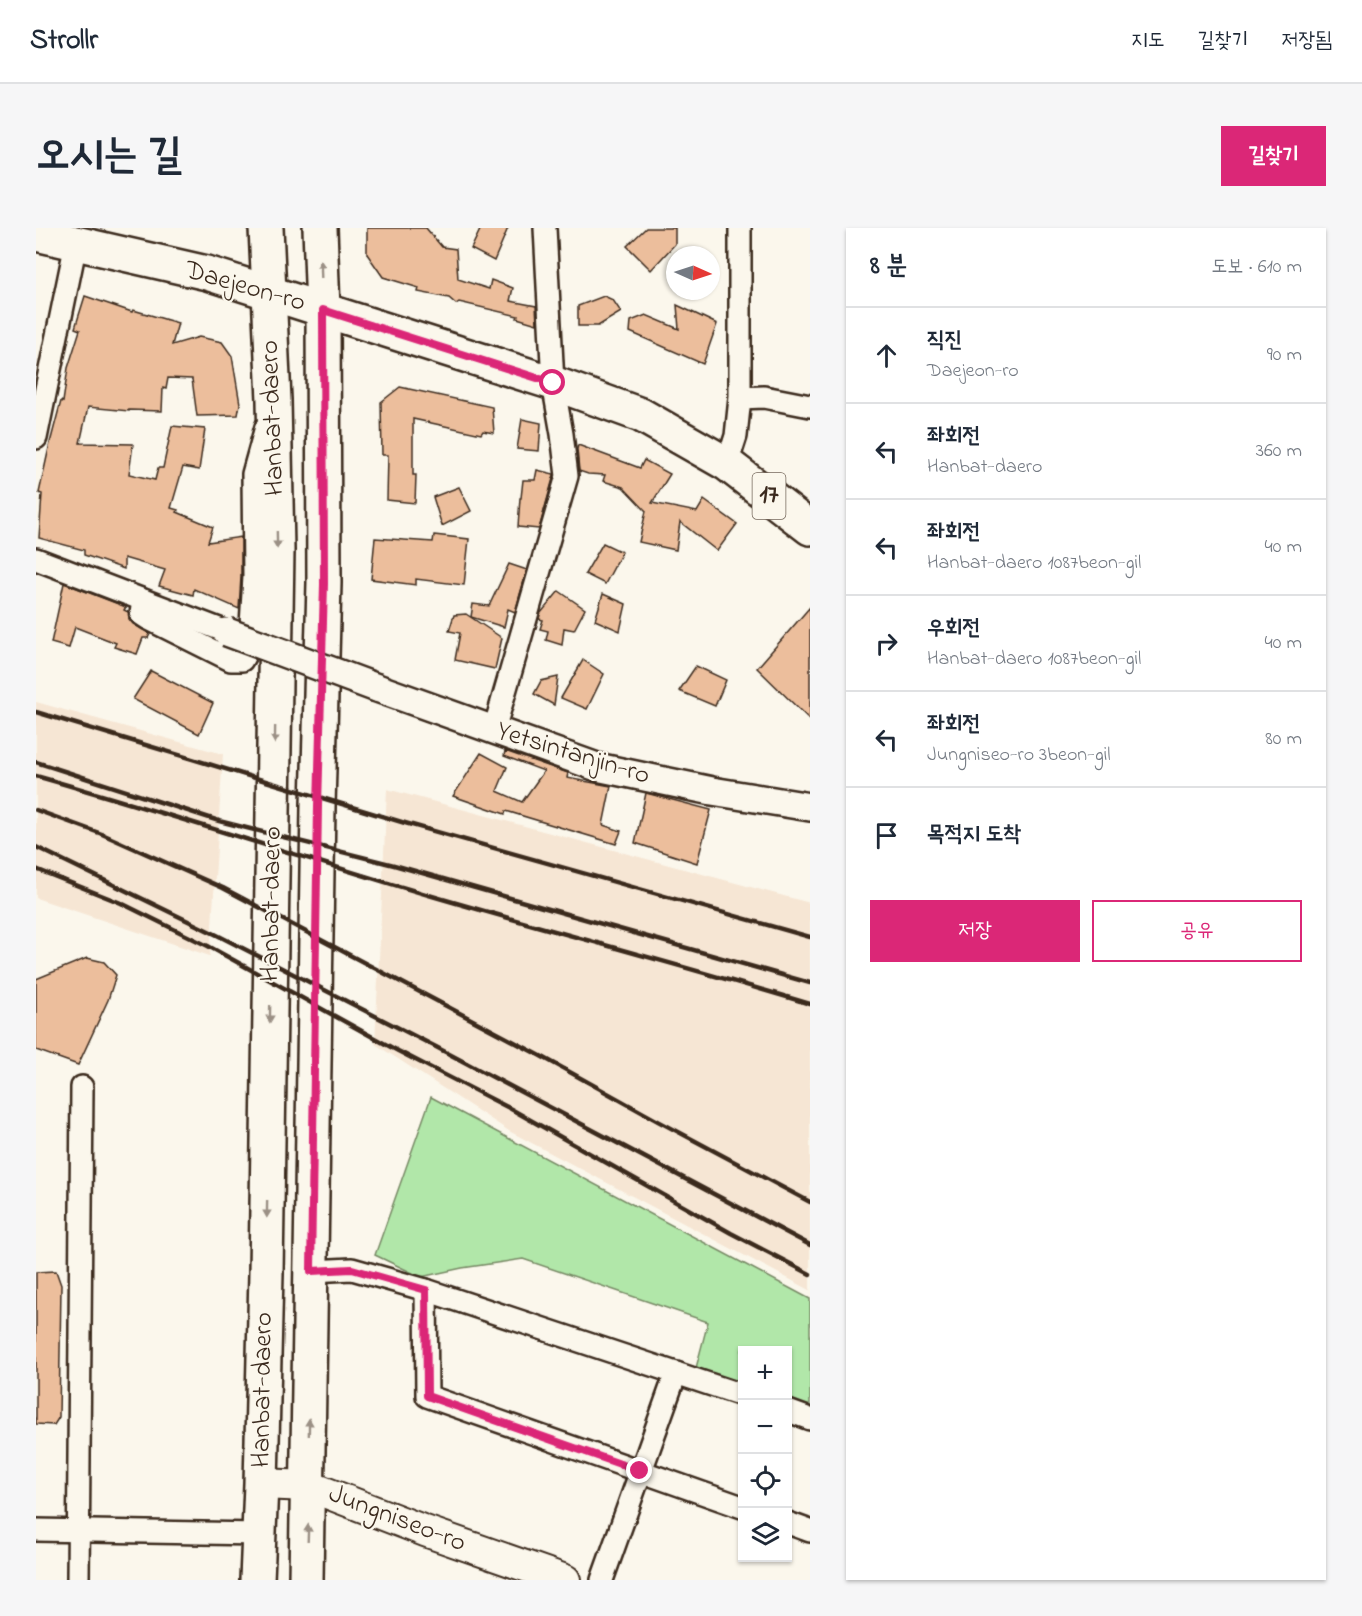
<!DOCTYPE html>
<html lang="ko">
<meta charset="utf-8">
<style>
body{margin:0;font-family:"Indie Flower","Poor Story",sans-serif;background:#f6f6f7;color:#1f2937}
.controls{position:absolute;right:18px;bottom:18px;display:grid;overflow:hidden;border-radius:0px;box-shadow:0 2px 4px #0004}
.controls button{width:54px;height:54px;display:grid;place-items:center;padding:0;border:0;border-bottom:2px solid #e0e1e3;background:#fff;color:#1f2937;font:30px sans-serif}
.compass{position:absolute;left:630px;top:18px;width:54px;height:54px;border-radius:50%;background:#fff;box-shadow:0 2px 4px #0004;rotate:93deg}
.stop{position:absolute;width:18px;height:18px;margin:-14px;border:4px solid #db2777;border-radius:50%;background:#fff}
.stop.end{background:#db2777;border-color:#fff;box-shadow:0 2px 6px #0008}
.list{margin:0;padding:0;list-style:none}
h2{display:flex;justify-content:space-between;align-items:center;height:78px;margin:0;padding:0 24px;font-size:26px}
h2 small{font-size:20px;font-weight:400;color:#747a83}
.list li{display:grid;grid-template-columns:39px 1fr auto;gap:18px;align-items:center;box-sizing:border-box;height:96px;padding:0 24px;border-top:2px solid #e0e1e3}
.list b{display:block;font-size:22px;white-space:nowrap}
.list p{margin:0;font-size:20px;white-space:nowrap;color:#747a83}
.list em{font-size:20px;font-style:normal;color:#747a83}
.actions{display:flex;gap:12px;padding:18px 24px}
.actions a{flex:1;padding:14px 0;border:2px solid #db2777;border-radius:0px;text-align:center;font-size:21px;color:#db2777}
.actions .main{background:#db2777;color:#fff}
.icon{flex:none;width:33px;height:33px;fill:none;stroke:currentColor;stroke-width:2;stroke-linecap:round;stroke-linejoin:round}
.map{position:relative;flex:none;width:774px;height:1352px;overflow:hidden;border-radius:0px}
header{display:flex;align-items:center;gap:36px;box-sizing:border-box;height:84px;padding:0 30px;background:#fff;border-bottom:2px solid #e0e1e3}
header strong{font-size:28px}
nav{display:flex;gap:33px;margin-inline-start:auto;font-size:21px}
.intro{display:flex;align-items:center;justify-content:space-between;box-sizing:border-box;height:144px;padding:0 36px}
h1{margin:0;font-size:42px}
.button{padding:15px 27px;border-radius:0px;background:#db2777;color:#fff;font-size:21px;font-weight:700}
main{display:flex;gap:36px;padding:0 36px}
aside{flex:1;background:#fff;border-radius:0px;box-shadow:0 2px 4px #0004}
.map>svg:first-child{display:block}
.built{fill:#f6e6d4}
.green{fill:#b1e7a9;stroke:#768864;stroke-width:1.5}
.building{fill:#ecbe9c;stroke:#3b2a1e;stroke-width:1.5}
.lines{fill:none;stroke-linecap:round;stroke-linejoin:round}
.minor-casing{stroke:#3b2a1e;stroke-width:26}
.tertiary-casing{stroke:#3b2a1e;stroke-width:32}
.secondary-casing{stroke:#3b2a1e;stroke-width:34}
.primary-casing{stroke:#3b2a1e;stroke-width:38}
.minor{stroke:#fbf7ec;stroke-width:21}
.tertiary{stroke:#fbf7ec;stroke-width:27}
.secondary{stroke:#fbf7ec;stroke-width:30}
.primary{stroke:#fbf7ec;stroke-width:33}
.rail{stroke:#3b2a1e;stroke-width:4.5}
.tertiary-bridge-casing{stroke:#3b2a1e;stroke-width:32;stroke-linecap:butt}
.tertiary-bridge{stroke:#fbf7ec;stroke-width:27}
.oneway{fill:#9b9085}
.route{stroke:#db2777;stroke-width:8}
.labels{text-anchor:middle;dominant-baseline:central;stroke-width:4.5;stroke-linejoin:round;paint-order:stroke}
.shield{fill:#fbf7ec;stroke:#75685c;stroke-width:1.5}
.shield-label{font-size:26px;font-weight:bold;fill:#3b2a1e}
.street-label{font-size:27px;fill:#3b2a1e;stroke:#fbf7ec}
</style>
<header>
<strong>Strollr</strong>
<nav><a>지도</a><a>길찾기</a><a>저장됨</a></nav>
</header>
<div class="intro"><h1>오시는 길</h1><a class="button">길찾기</a></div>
<main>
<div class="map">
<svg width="774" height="1352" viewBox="0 0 774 1352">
<rect width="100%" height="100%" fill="#fbf7ec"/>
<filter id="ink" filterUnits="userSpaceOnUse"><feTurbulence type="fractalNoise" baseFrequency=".0167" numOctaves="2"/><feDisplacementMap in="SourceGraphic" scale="12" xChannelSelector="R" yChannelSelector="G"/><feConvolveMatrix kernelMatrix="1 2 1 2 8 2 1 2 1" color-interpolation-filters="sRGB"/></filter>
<g filter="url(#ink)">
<g class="built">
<polygon points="0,474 187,526 174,728 0,670"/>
<polygon points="351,561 774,675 774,1062 473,903 339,816"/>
</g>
<polygon class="green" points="395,869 774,1071 774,1180 752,1172 752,1122 706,1122 706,1156 660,1140 672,1094 487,1031 426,1040 385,1049 339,1027"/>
<g class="building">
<polygon points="331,0 390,0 406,19 420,21 422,51 453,61 455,52 477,60 474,73 500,78 501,96 481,90 482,88 423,74 420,76 413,70 382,64 383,60 347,49 331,26"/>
<polygon points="445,0 472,0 458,33 435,21"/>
<polygon points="610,0 639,0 639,16 615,42 591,18"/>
<polygon points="49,68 96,84 97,82 142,95 136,117 163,109 186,114 196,128 204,176 202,187 161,188 156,151 132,150 130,161 127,160 126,183 93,182 93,183 52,179 44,215 97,216 93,246 119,252 122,240 127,240 136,198 169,201 163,242 147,239 135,280 142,282 141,284 177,299 172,314 205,309 205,349 203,381 158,361 157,367 123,358 129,342 88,330 88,341 48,327 48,322 3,310 6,266 3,265 14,215 25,173 27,174 32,140 44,102 39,100"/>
<polygon points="568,68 577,72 585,84 562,98 542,98 542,78"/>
<polygon points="641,77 681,96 667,136 594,104 595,93 610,87 643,101"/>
<polygon points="364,159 456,179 458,205 447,203 445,206 377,191 377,247 380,247 379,275 351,272 352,227 346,227 345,174"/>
<polygon points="486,191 505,195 503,223 481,221"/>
<polygon points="542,217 604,240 608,232 634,246 616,275 661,284 668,272 701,296 681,323 644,294 640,322 603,314 610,283 587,259 567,253 569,247 552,246 543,243 541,221"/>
<polygon points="501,242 518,246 518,247 503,301 482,299 484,270 485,270 487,252 499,252"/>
<polygon points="423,259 435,283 406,298 397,269"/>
<polygon points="398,307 433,311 428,357 380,351 380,357 335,351 339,310 397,314"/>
<polygon points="567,315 586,324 569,356 549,346"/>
<polygon points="473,336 491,342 479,384 472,381 468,399 435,389 437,376 453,378"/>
<polygon points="28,355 90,379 88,382 92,384 93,391 97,396 114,406 112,410 107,410 101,426 78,419 80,415 39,399 33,420 15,415"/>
<polygon points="523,363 549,381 538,402 528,400 526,417 510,412 512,403 504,401 507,392 503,391 504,386"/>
<polygon points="567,366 590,376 584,403 559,392"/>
<polygon points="774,379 774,492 721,440"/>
<polygon points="430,386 466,410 459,441 419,432 424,405 413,403 418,387"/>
<polygon points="547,432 568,446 551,481 525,470"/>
<polygon points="660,438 690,452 679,478 643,463"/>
<polygon points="115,443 177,475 163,506 97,471"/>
<polygon points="522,449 518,477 498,466 505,453"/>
<polygon points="469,523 532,545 531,550 575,558 567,597 585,603 580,616 470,583 469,586 417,568 445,525 471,539 461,563 486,574 508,543 468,528"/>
<polygon points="610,565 675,582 661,635 599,615"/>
<polygon points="51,730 68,734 80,747 72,772 42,837 0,822 0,751"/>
<polygon points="20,1043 25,1057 23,1189 18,1197 0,1196 0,1044"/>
</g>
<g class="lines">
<g class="minor-casing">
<g id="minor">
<polyline points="704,170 728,169 774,178"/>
<polyline points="0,210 40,15"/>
<polyline points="691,236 700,208 704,170 704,0"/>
<polyline points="0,331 191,404"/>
<polyline points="107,372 105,386 111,390 195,432 206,432 212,421 215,397 218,349 217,246 230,199"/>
<polyline points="458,502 531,248 526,206 517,155 509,0"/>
<polyline points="275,1043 316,1041 390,1062 706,1167"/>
<polyline points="390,1062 391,1168 706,1279"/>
<polyline points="752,1183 774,1191"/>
<polyline points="752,1295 774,1303"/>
<polyline points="0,1302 222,1306"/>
<polyline points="42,1352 46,859"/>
<polyline points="566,1352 640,1145"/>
</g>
</g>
<g class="tertiary-casing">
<polyline id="tertiary" points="341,460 561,539 676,563 774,579"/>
</g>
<g class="secondary-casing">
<polyline id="secondary" points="225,1256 273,1258 389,1303 529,1352"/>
</g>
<g class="primary-casing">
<g id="primary">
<polyline points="0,6 171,45 517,155 605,187 691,236 774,300"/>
<polyline points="221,1352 225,1256 230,1045 241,322 238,172 230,0"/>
<polyline points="270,1352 282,578 288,355 287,82 284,0"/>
</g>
</g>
<use href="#minor" class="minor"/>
<use href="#tertiary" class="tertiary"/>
<use href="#secondary" class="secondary"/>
<use href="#primary" class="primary"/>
<g class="rail">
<polyline points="0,484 369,595 774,709"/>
<polyline points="0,534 183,593 358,637 774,755"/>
<path d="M0 548C124 583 246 623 369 660 503 700 639 735 774 776"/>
<polyline points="0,582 66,606 187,660 503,827 622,893 774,974"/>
<polyline points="0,619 181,707 400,819 774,1017"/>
<polyline points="0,641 85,675 172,718 362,823 475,881 695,1005 774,1046"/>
</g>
<g class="tertiary-bridge-casing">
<polyline id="tertiary-bridge" points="191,404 341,460"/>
</g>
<use href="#tertiary-bridge" class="tertiary-bridge"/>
</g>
<defs><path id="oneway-solid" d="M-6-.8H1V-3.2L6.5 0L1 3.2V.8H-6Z" transform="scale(1.5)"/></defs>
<g class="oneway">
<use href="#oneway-solid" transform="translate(285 41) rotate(-92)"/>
<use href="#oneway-solid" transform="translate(241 312) rotate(89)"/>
<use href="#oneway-solid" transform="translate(239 507) rotate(91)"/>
<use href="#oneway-solid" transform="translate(234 786) rotate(91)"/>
<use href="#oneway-solid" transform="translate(231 981) rotate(91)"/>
<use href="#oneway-solid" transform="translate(273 1199) rotate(-89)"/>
<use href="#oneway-solid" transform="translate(272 1305) rotate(-88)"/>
</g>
</g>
<g class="lines" filter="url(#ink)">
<polyline class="route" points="517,155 287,82 288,356 282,578 275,1043 316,1041 390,1062 391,1168 604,1243"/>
</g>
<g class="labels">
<rect class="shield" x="716.5" y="245" width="33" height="46" rx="4.5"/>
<g class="shield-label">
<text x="733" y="268">17</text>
</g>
<g class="street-label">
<text transform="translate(209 59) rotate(16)">Daejeon-ro</text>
<text transform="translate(237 190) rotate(-92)">Hanbat-daero</text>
<text transform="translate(537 526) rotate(17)">Yetsintanjin-ro</text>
<text transform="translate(236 676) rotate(-89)">Hanbat-daero</text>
<text transform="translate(227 1162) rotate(-89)">Hanbat-daero</text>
<text transform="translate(361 1291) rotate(21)">Jungniseo-ro</text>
</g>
</g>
</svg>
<div class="controls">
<button>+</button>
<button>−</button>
<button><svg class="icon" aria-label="locate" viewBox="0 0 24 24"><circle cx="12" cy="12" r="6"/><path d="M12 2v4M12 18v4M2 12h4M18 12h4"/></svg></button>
<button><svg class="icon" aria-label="layers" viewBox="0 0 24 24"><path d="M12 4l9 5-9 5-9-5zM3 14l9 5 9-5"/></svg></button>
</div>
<svg class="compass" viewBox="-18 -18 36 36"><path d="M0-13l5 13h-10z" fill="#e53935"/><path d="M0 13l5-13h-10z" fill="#747a83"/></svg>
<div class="stop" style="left:517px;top:155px"></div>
<div class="stop end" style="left:604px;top:1243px"></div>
</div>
<aside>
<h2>8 분<small>도보 · 610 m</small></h2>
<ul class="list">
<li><svg class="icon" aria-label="ahead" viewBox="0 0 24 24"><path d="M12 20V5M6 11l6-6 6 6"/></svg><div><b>직진</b><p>Daejeon-ro</p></div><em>90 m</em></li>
<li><svg class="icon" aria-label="left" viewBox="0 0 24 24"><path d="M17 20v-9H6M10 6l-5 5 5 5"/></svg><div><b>좌회전</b><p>Hanbat-daero</p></div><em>360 m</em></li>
<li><svg class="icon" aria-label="left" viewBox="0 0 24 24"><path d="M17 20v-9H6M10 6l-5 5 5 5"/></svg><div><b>좌회전</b><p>Hanbat-daero 1087beon-gil</p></div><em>40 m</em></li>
<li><svg class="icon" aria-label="right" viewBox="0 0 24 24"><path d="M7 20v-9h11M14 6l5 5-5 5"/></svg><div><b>우회전</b><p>Hanbat-daero 1087beon-gil</p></div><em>40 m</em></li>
<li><svg class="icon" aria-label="left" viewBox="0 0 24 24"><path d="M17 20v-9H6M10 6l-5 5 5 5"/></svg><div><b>좌회전</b><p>Jungniseo-ro 3beon-gil</p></div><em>80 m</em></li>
<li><svg class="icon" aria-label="arrive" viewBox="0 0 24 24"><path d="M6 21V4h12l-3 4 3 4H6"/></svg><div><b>목적지 도착</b></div></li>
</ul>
<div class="actions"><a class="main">저장</a><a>공유</a></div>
</aside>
</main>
